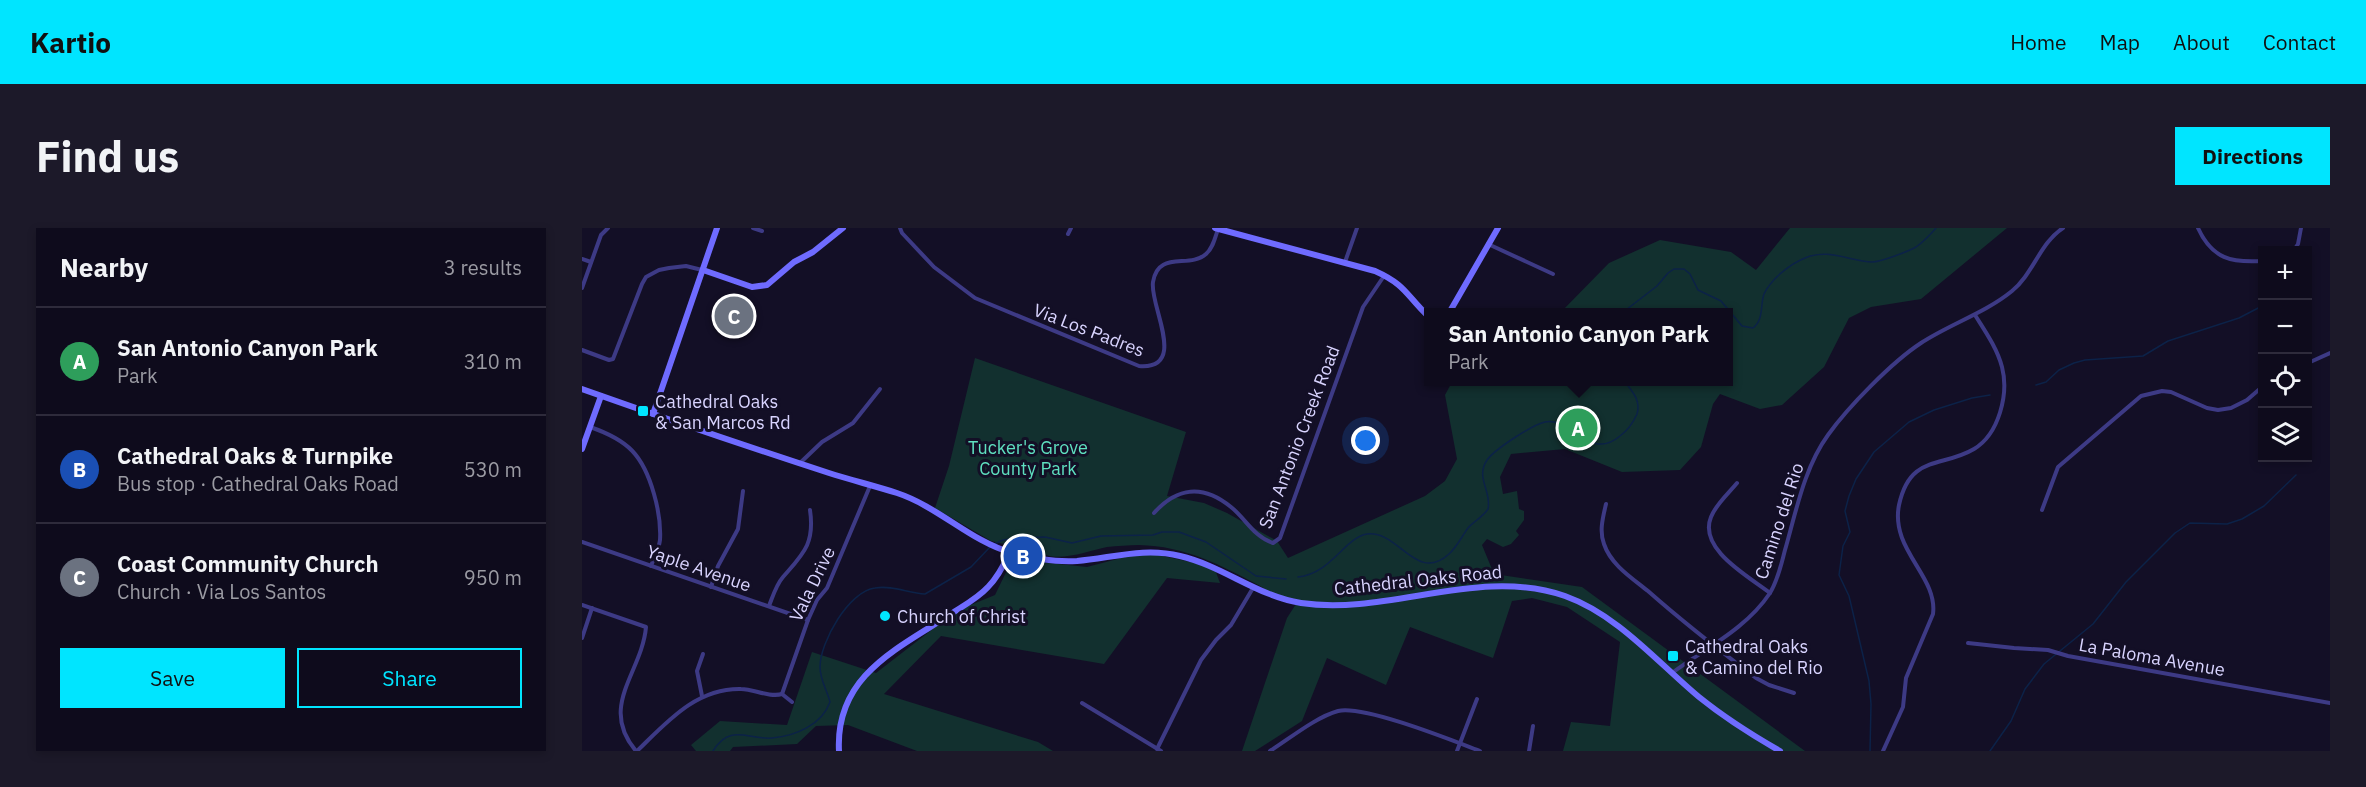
<!DOCTYPE html>
<meta charset="utf-8">
<style>
body{margin:0;font-family:"IBM Plex Sans",sans-serif;background:#1c1929;color:#f1f3f6}
.controls{position:absolute;right:18px;top:18px;display:grid;overflow:hidden;border-radius:0px;box-shadow:0 3px 9px #0003}
.controls button{width:54px;height:54px;display:grid;place-items:center;padding:0;border:0;border-bottom:2px solid #2e2b3b;background:#0e0b1c;color:#f1f3f6;font:30px sans-serif}
.you{position:absolute;left:784px;top:213px;width:21px;height:21px;margin:-15px;border:4px solid #fff;border-radius:50%;background:#1a73e8;box-shadow:0 0 0 9px #1a73e833}
.badge{display:grid;place-items:center;width:39px;height:39px;border-radius:50%;background:#00e5ff;color:#fff;font-size:20px;font-weight:700}
.pin{position:absolute;translate:-50% -50%;border:3px solid #fff;box-shadow:0 2px 6px #0006}
.popup{position:absolute;left:842px;top:80px;width:309px;height:78px;box-sizing:border-box;display:grid;place-content:center;border-radius:0px;background:#0e0b1c;filter:drop-shadow(0 2px 4px #0005);font-size:20px;white-space:nowrap;color:#9b9ba3}
.popup b{font-size:22px;color:#f1f3f6}
.popup::after{content:'';position:absolute;left:50%;top:100%;margin-left:-12px;border:12px solid transparent;border-top-color:#0e0b1c}
.list{margin:0;padding:0;list-style:none}
h2{display:flex;justify-content:space-between;align-items:center;height:78px;margin:0;padding:0 24px;font-size:26px}
h2 small{font-size:20px;font-weight:400;color:#9b9ba3}
.list li{display:grid;grid-template-columns:39px 1fr auto;gap:18px;align-items:center;box-sizing:border-box;height:108px;padding:0 24px;border-top:2px solid #2e2b3b}
.list b{display:block;font-size:22px;white-space:nowrap}
.list p{margin:0;font-size:20px;white-space:nowrap;color:#9b9ba3}
.list em{font-size:20px;font-style:normal;color:#9b9ba3}
.actions{display:flex;gap:12px;padding:18px 24px}
.actions a{flex:1;padding:14px 0;border:2px solid #00e5ff;border-radius:0px;text-align:center;font-size:21px;color:#00e5ff}
.actions .main{background:#00e5ff;color:#111}
.icon{flex:none;width:33px;height:33px;fill:none;stroke:currentColor;stroke-width:2;stroke-linecap:round;stroke-linejoin:round}
.map{position:relative;flex:none;width:1748px;height:523px;overflow:hidden;border-radius:0px}
header{display:flex;align-items:center;gap:36px;box-sizing:border-box;height:84px;padding:0 30px;background:#00e5ff;color:#111}
header strong{font-size:28px}
nav{display:flex;gap:33px;margin-inline-start:auto;font-size:21px}
.intro{display:flex;align-items:center;justify-content:space-between;box-sizing:border-box;height:144px;padding:0 36px}
h1{margin:0;font-size:42px}
.button{padding:15px 27px;border-radius:0px;background:#00e5ff;color:#111;font-size:21px;font-weight:700}
main{display:flex;gap:36px;padding:0 36px}
aside{flex:1;background:#0e0b1c;border-radius:0px;box-shadow:0 3px 9px #0003}
.map>svg:first-child{display:block}
.green{fill:#12302f}
.lines{fill:none;stroke-linecap:round;stroke-linejoin:round}
.stream{stroke:#0c2248;stroke-width:1.5}
.street{stroke:#3d3a85;stroke-width:4}
.secondary{stroke:#6f6bff;stroke-width:6}
.poi-dot{fill:#00e5ff;stroke:#130f26;stroke-width:2}
.labels{text-anchor:middle;dominant-baseline:central;stroke-width:6;stroke-linejoin:round;paint-order:stroke}
.street-label{font-size:18px;fill:#d9d4ff;stroke:#130f26}
.poi-label{font-size:18px;fill:#d9d4ff;stroke:#130f26;text-anchor:start}
.park-label{font-size:18px;fill:#5fe0c0;stroke:#130f26}
</style>
<header>
<strong>Kartio</strong>
<nav><a>Home</a><a>Map</a><a>About</a><a>Contact</a></nav>
</header>
<div class="intro"><h1>Find us</h1><a class="button">Directions</a></div>
<main>
<aside>
<h2>Nearby<small>3 results</small></h2>
<ul class="list">
<li><span class="badge" style="background:#2e9e5b">A</span><div><b>San Antonio Canyon Park</b><p>Park</p></div><em>310 m</em></li>
<li><span class="badge" style="background:#1a4fb4">B</span><div><b>Cathedral Oaks &amp; Turnpike</b><p>Bus stop · Cathedral Oaks Road</p></div><em>530 m</em></li>
<li><span class="badge" style="background:#6b7280">C</span><div><b>Coast Community Church</b><p>Church · Via Los Santos</p></div><em>950 m</em></li>
</ul>
<div class="actions"><a class="main">Save</a><a>Share</a></div>
</aside>
<div class="map">
<svg width="1748" height="523" viewBox="0 0 1748 523">
<rect width="100%" height="100%" fill="#130f26"/>
<g class="green">
<path d="M1208 0H1425L1339 71 1289 79 1267 90 1242 139 1200 177 1178 181 1138 166 1131 176 1119 219 1098 242 1040 244 983 221 929 226 918 249 921 266 935 263 937 281 942 283V292L934 303 937 307 929 316 921 319 905 311 900 317 912 346 1000 359 1223 523H981L989 494 1028 498 1038 414 985 379 950 370 930 373 911 430 828 399 804 457 745 430 720 493 673 523H660L705 390 714 376C707 374 698 373 692 369 687 365 684 361 678 358 639 337 603 318 557 317 547 317 535 318 525 319 504 323 473 337 454 322L452 323 409 313 353 280 367 238 393 130 604 204 585 268 622 275 645 285 695 313 706 330 843 268 863 253 875 231 863 167 870 154H1146V85L979 84 1027 35 1078 12 1149 24 1174 42Z"/>
<polygon points="562,324 632,339 638,355 585,350 522,436 359,408 302,466 456,514 471,523 335,523 266,497 234,498 215,516 151,519 148,523 114,523 109,517 138,493 205,497 230,424 294,445 374,383 413,367 429,334 438,332 505,339"/>
</g>
<g class="lines">
<g class="stream">
<path d="M1040 85 1075 58 1086 45 1092 41H1102L1108 46 1116 62 1139 73 1160 98 1171 100C1182 92 1178 77 1182 66 1189 51 1208 36 1223 30 1245 20 1268 33 1290 34 1299 34 1327 23 1334 19 1341 14 1348 7 1354 0"/>
<polyline points="1454,157 1464,154 1477,142 1492,135 1503,132 1561,128 1586,113 1657,90 1680,78"/>
<polyline points="412,316 421,312 434,310 463,309 490,315 519,308 571,307 580,304 597,304 624,314 674,348 704,351"/>
<path d="M716 349C750 345 762 310 785 306 817 302 834 356 867 326 875 319 880 308 886 300 892 293 901 289 906 281 910 263 893 250 905 232 913 221 950 197 963 194 992 189 1007 234 1038 208 1045 203 1051 195 1055 186 1059 173 1051 164 1043 154"/>
<path d="M131 523C148 495 166 512 190 510 213 508 240 497 248 474 245 462 238 452 238 439 238 414 267 363 293 360 310 357 326 365 343 366L389 339 408 319"/>
<polyline points="1288,523 1289,476 1287,453 1267,368 1257,347 1261,318 1268,304 1263,283 1267,268 1274,251 1292,224 1327,194 1352,182 1390,170 1408,167"/>
<polyline points="1408,523 1429,493 1443,461 1462,436 1511,396 1544,354 1593,305 1608,295 1645,296 1660,291 1682,278 1714,247"/>
</g>
<g class="street">
<polyline points="171,0 180,3"/>
<path d="M318 0 320 5 352 39 393 70 557 138C607 142 567 77 571 54 576 22 607 41 624 26 631 20 633 10 636 1"/>
<path d="M1616 0C1630 31 1650 35 1680 33"/>
<polyline points="486,6 489,0"/>
<polyline points="906,16 971,46"/>
<polyline points="1712,22 1716,16 1719,0"/>
<polyline points="0,31 9,34"/>
<polyline points="763,34 775,0"/>
<polyline points="0,60 19,7 26,0"/>
<polyline points="0,122 27,132 31,131 60,56 64,49 77,42 87,40 104,38 120,42"/>
<polyline points="1726,135 1748,125"/>
<path d="M8 199C46 212 61 227 72 266 76 280 79 296 78 312 77 321 72 330 69 338"/>
<polyline points="218,235 240,214 271,195 298,161"/>
<path d="M1155 255C1146 266 1134 276 1129 289 1116 321 1166 348 1188 365"/>
<path d="M1024 276C1021 289 1017 303 1022 316 1029 337 1050 350 1066 363 1101 394 1137 422 1174 450L1187 457 1212 465"/>
<polyline points="1460,282 1476,239 1559,168 1580,163 1589,164 1625,180 1636,182 1649,180 1665,172 1680,159"/>
<path d="M572 285C595 259 621 256 649 279 664 291 671 308 691 315L698 310 781 79 802 48"/>
<polyline points="0,314 226,392"/>
<polyline points="129,359 136,338 156,301 161,263"/>
<path d="M0 377 64 399C60 445 16 478 54 523"/>
<path d="M187 378C191 368 194 357 201 349 221 326 233 316 228 282"/>
<polyline points="0,410 10,380"/>
<polyline points="1386,415 1432,420 1466,422 1486,428 1748,475"/>
<path d="M1090 445C1124 420 1164 401 1188 365 1196 352 1199 337 1203 322 1214 284 1222 240 1246 207 1266 179 1310 134 1339 115 1368 96 1403 85 1430 63 1451 46 1458 15 1481 0"/>
<polyline points="200,466 226,392 235,372 245,360 288,258"/>
<polyline points="120,468 115,443 121,426"/>
<polyline points="500,475 579,523"/>
<polyline points="575,521 619,432 634,412 649,397 671,360"/>
<path d="M55 523C85 494 114 460 159 461 172 461 188 470 200 466L210 474"/>
<path d="M688 523C707 511 734 489 756 483 782 477 869 512 898 523"/>
<polyline points="875,523 895,471"/>
<polyline points="947,523 951,498"/>
<path d="M1301 523 1321 479 1324 450 1351 386C1356 348 1308 322 1317 277 1328 226 1360 240 1392 221 1417 206 1427 166 1420 139 1415 120 1403 103 1393 87"/>
</g>
<g class="secondary">
<path d="M633 0 793 43C824 57 824 67 846 88"/>
<polyline points="121,42 170,59 185,57 212,34 231,24 261,0"/>
<polyline points="867,85 916,0"/>
<path d="M0 161C82 190 164 218 247 245 269 252 293 258 315 265 357 279 388 313 430 325 451 331 473 334 495 333 530 330 562 319 598 328 641 338 675 368 719 375 807 388 896 338 983 368 1036 387 1075 434 1117 469 1143 490 1170 507 1198 523"/>
<polyline points="71,186 135,0"/>
<polyline points="0,221 19,168"/>
<path d="M257 523C253 448 315 421 369 386 381 378 396 370 406 359 416 349 422 337 428 324"/>
</g>
</g>
<g class="poi-dot">
<rect x="55" y="177" width="12" height="12" rx="3"/>
<circle cx="303" cy="388" r="6"/>
<rect x="1085" y="422" width="12" height="12" rx="3"/>
</g>
<g class="labels">
<g class="street-label">
<text transform="translate(507 102) rotate(21)">Via Los Padres</text>
<text transform="translate(717 209) rotate(-69)">San Antonio Creek Road</text>
<text transform="translate(1197 293) rotate(-72)">Camino del Rio</text>
<text transform="translate(117 340) rotate(19)">Yaple Avenue</text>
<text transform="translate(836 352) rotate(-6)">Cathedral Oaks Road</text>
<text transform="translate(230 356) rotate(-64)">Vala Drive</text>
<text transform="translate(1570 429) rotate(10)">La Paloma Avenue</text>
</g>
<g class="poi-label">
<text x="73" y="173">Cathedral Oaks<tspan x="73" dy="21">&amp; San Marcos Rd</tspan></text>
<text x="315" y="388">Church of Christ</text>
<text x="1103" y="418">Cathedral Oaks<tspan x="1103" dy="21">&amp; Camino del Rio</tspan></text>
</g>
<g class="park-label">
<text x="446" y="219">Tucker's Grove<tspan x="446" dy="21">County Park</tspan></text>
</g>
</g>
</svg>
<div class="controls">
<button>+</button>
<button>−</button>
<button><svg class="icon" aria-label="locate" viewBox="0 0 24 24"><circle cx="12" cy="12" r="6"/><path d="M12 2v4M12 18v4M2 12h4M18 12h4"/></svg></button>
<button><svg class="icon" aria-label="layers" viewBox="0 0 24 24"><path d="M12 4l9 5-9 5-9-5zM3 14l9 5 9-5"/></svg></button>
</div>
<div class="you"></div>
<div class="pin badge" style="left:996px;top:200px;background:#2e9e5b">A</div>
<div class="popup"><b>San Antonio Canyon Park</b>Park</div>
<div class="pin badge" style="left:441px;top:328px;background:#1a4fb4">B</div>
<div class="pin badge" style="left:152px;top:88px;background:#6b7280">C</div>
</div>
</main>
